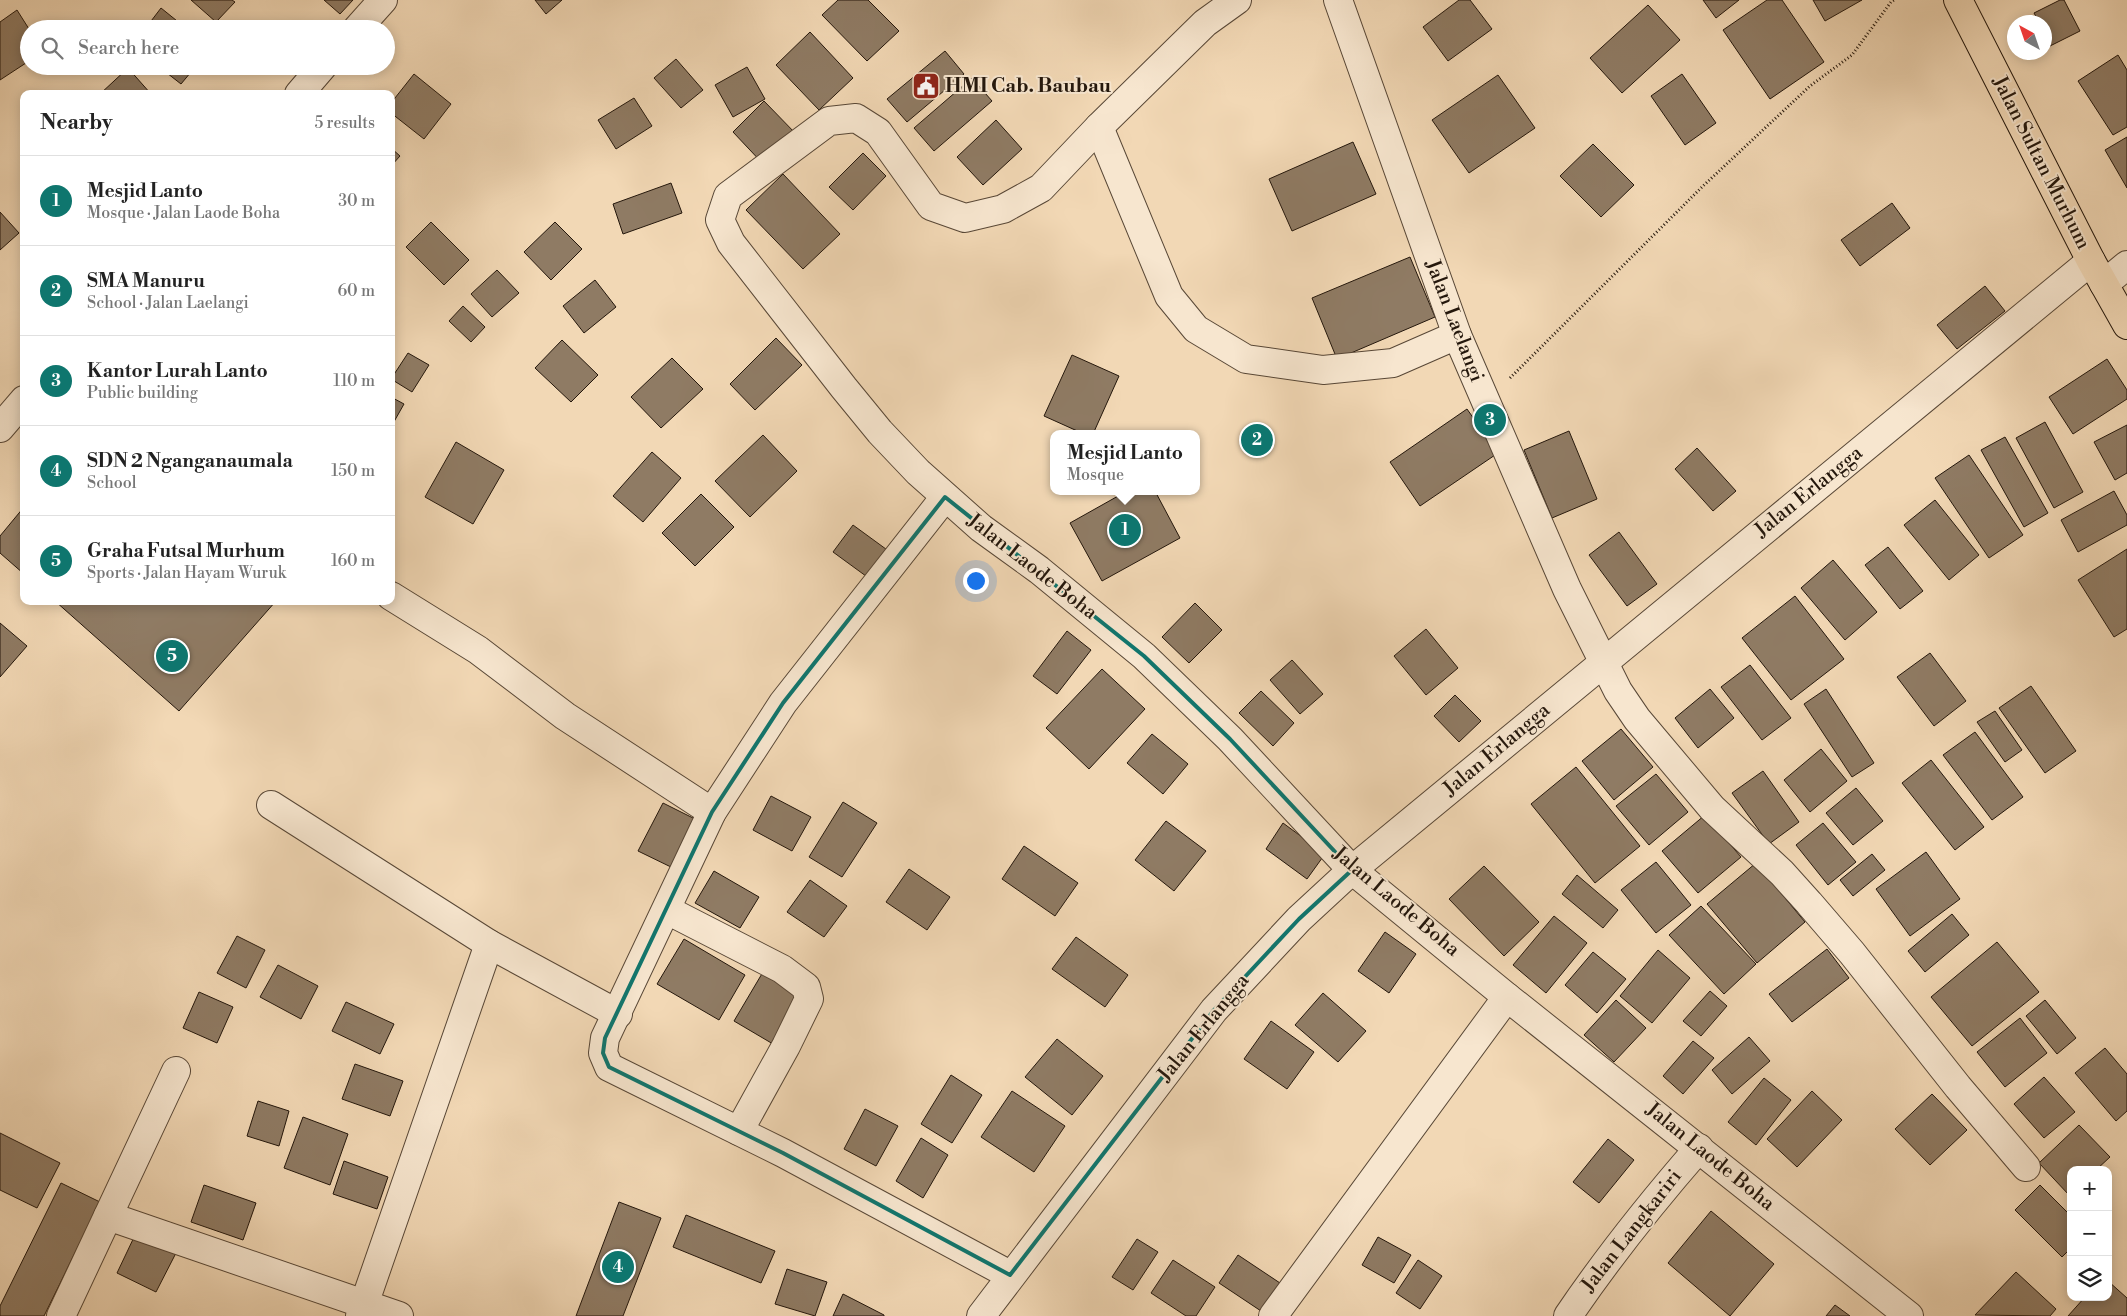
<!DOCTYPE html>
<meta charset="utf-8">
<style>
body{margin:0;font-family:"Libre Bodoni",serif;background:#f2f2f2;color:#222}
.controls{position:absolute;right:15px;bottom:15px;display:grid;overflow:hidden;border-radius:10px;box-shadow:0 2px 12px #0003}
.controls button{width:45px;height:45px;display:grid;place-items:center;padding:0;border:0;border-bottom:1px solid #e0e0e0;background:#fff;color:#222;font:25px sans-serif}
.compass{position:absolute;left:2007px;top:15px;width:45px;height:45px;border-radius:50%;background:#fff;box-shadow:0 2px 12px #0003;rotate:320deg}
.you{position:absolute;left:975px;top:580px;width:18px;height:18px;margin:-12px;border:4px solid #fff;border-radius:50%;background:#1a73e8;box-shadow:0 0 0 8px #1a73e833}
.badge{display:grid;place-items:center;width:32px;height:32px;border-radius:50%;background:#0f766e;color:#fff;font-size:16px;font-weight:700}
.pin{position:absolute;translate:-50% -50%;border:2px solid #fff;box-shadow:0 1px 5px #0006}
.popup{position:absolute;left:1050px;top:430px;width:150px;height:65px;box-sizing:border-box;display:grid;place-content:center;border-radius:10px;background:#fff;filter:drop-shadow(0 1px 4px #0005);font-size:16px;white-space:nowrap;color:#767676}
.popup b{font-size:19px;color:#222}
.popup::after{content:'';position:absolute;left:50%;top:100%;margin-left:-10px;border:10px solid transparent;border-top-color:#fff}
.list{margin:0;padding:0;list-style:none}
h2{display:flex;justify-content:space-between;align-items:center;height:65px;margin:0;padding:0 20px;font-size:21px}
h2 small{font-size:16px;font-weight:400;color:#767676}
.list li{display:grid;grid-template-columns:32px 1fr auto;gap:15px;align-items:center;box-sizing:border-box;height:90px;padding:0 20px;border-top:1px solid #e0e0e0}
.list b{display:block;font-size:19px;white-space:nowrap}
.list p{margin:0;font-size:16px;white-space:nowrap;color:#767676}
.list em{font-size:16px;font-style:normal;color:#767676}
.icon{flex:none;width:28px;height:28px;fill:none;stroke:currentColor;stroke-width:2;stroke-linecap:round;stroke-linejoin:round}
.map{position:relative;flex:none;width:2127px;height:1316px;overflow:hidden}
.search{position:absolute;background:#fff;box-shadow:0 2px 12px #0003;left:20px;top:20px;width:375px;height:55px;display:flex;align-items:center;gap:12px;box-sizing:border-box;padding:0 18px;border-radius:28px;color:#767676;font-size:19px}
.panel{position:absolute;background:#fff;box-shadow:0 2px 12px #0003;left:20px;top:90px;width:375px;height:515px;border-radius:10px}
.map>svg:first-child{display:block}
.building{fill:#8f7b64;stroke:#24170c}
.lines{fill:none;stroke-linecap:round;stroke-linejoin:round}
.minor-casing{stroke:#584736;stroke-width:30}
.highway-casing{stroke:#24170c;stroke-width:30}
.path{stroke:#24170c;stroke-width:3;stroke-dasharray:1 2.5;stroke-linecap:butt}
.minor{stroke:#f7e6cf;stroke-width:28}
.highway{stroke:#f2d8b5;stroke-width:28}
.marked{fill:none;stroke:#0f766e;stroke-width:4;stroke-linejoin:round}
.labels{text-anchor:middle;dominant-baseline:central;stroke-width:4;stroke-linejoin:round;paint-order:stroke}
.poi-label{font-size:20px;font-weight:bold;fill:#24170c;stroke:#f7e6cf;text-anchor:start}
.street-label{font-size:20px;fill:#24170c;stroke:#f7e6cf}
</style>
<div class="map">
<svg width="2127" height="1316" viewBox="0 0 2127 1316">
<rect width="100%" height="100%" fill="#f2d8b5"/>
<filter id="stains"><feTurbulence type="fractalNoise" baseFrequency=".004" numOctaves="4"/><feColorMatrix values="0 0 0 0 .2 0 0 0 0 .09 0 0 0 0 .02 0 0 0 .5 -.17"/></filter>
<radialGradient id="worn" r=".72"><stop offset=".6" stop-color="#630" stop-opacity="0"/><stop offset="1" stop-color="#630" stop-opacity=".3"/></radialGradient>
<g class="building">
<polygon points="191,0 232,0 235,2 216,22"/>
<polygon points="324,0 353,0 340,14"/>
<polygon points="535,0 562,0 546,14"/>
<polygon points="838,0 868,0 899,31 867,61 822,15"/>
<polygon points="1459,0 1470,0 1492,29 1448,61 1423,27"/>
<polygon points="1703,0 1739,0 1716,18"/>
<polygon points="1767,0 1782,0 1824,62 1770,99 1723,30"/>
<polygon points="1813,0 1862,0 1825,21"/>
<polygon points="2060,0 2064,0 2080,31 2050,46 2044,34 2044,22 2039,22 2034,13"/>
<polygon points="1648,5 1680,40 1622,93 1590,58"/>
<polygon points="161,8 187,29 145,29"/>
<polygon points="17,10 29,29 29,61 0,80 0,22"/>
<polygon points="810,32 853,78 819,110 776,65"/>
<polygon points="945,51 964,74 907,122 887,99"/>
<polygon points="2118,55 2127,70 2127,127 2113,135 2078,81"/>
<polygon points="676,59 703,90 681,108 654,78"/>
<polygon points="158,66 196,66 181,84"/>
<polygon points="747,67 765,99 733,117 715,85"/>
<polygon points="128,68 151,94 100,94"/>
<polygon points="414,74 451,104 424,139 391,113 391,103"/>
<polygon points="1682,74 1716,123 1685,145 1651,96"/>
<polygon points="1498,75 1535,128 1469,173 1432,120"/>
<polygon points="972,78 992,101 934,151 914,128"/>
<polygon points="634,98 652,126 616,149 598,120"/>
<polygon points="764,101 797,135 765,166 733,132"/>
<polygon points="996,120 1022,149 983,185 957,157"/>
<polygon points="2127,137 2127,188 2105,150"/>
<polygon points="1353,142 1376,194 1292,231 1269,179"/>
<polygon points="1593,144 1634,185 1601,217 1560,176"/>
<polygon points="391,148 400,156 391,166"/>
<polygon points="863,153 886,176 853,210 829,187"/>
<polygon points="783,174 840,234 803,269 746,210"/>
<polygon points="671,183 682,213 623,234 613,204"/>
<polygon points="1892,203 1910,228 1860,266 1841,240"/>
<polygon points="0,212 19,233 0,250"/>
<polygon points="431,222 469,260 444,285 406,247"/>
<polygon points="555,222 582,249 551,280 524,252"/>
<polygon points="1410,257 1435,317 1337,359 1312,298"/>
<polygon points="497,270 519,293 492,317 471,294"/>
<polygon points="595,280 616,307 584,333 563,306"/>
<polygon points="1985,286 2005,311 1957,349 1937,325"/>
<polygon points="463,306 485,327 471,342 449,321"/>
<polygon points="776,338 802,365 755,410 730,384"/>
<polygon points="562,340 598,375 571,402 535,368"/>
<polygon points="408,353 429,365 412,392 391,379"/>
<polygon points="1072,355 1119,376 1093,434 1084,434 1044,416"/>
<polygon points="672,358 703,389 661,428 631,397"/>
<polygon points="2107,359 2127,390 2127,399 2073,434 2049,397"/>
<polygon points="391,397 404,404 391,427"/>
<polygon points="1467,409 1498,453 1420,506 1390,462"/>
<polygon points="2045,422 2083,492 2054,508 2016,438"/>
<polygon points="2127,425 2127,473 2115,480 2094,442"/>
<polygon points="1569,431 1597,499 1552,518 1524,450"/>
<polygon points="763,435 797,471 750,517 715,481"/>
<polygon points="2005,437 2048,513 2024,527 1981,450"/>
<polygon points="456,442 504,470 473,524 425,497"/>
<polygon points="1697,448 1736,491 1713,511 1675,469"/>
<polygon points="652,452 681,478 643,522 613,496"/>
<polygon points="1969,455 2023,535 1989,558 1935,478"/>
<polygon points="1127,491 1155,491 1180,538 1102,581 1070,523"/>
<polygon points="2114,491 2127,515 2127,525 2078,552 2061,520"/>
<polygon points="701,494 734,527 695,566 662,533"/>
<polygon points="1935,500 1979,555 1949,580 1904,525"/>
<polygon points="24,507 24,574 0,553 0,536"/>
<polygon points="853,525 890,552 870,579 833,552"/>
<polygon points="1619,532 1657,584 1627,606 1589,555"/>
<polygon points="1888,547 1923,591 1900,609 1865,565"/>
<polygon points="2127,549 2127,629 2114,637 2078,580"/>
<polygon points="1833,560 1877,612 1845,640 1801,588"/>
<polygon points="1795,596 1844,659 1791,700 1742,638"/>
<polygon points="55,601 276,601 179,711"/>
<polygon points="1195,603 1222,630 1189,663 1162,637"/>
<polygon points="0,623 27,646 0,677"/>
<polygon points="1426,629 1458,668 1426,695 1394,656"/>
<polygon points="1067,631 1091,650 1057,694 1033,676"/>
<polygon points="1930,653 1966,701 1934,726 1897,677"/>
<polygon points="1292,660 1323,694 1300,714 1270,680"/>
<polygon points="1750,665 1791,718 1762,740 1721,687"/>
<polygon points="1102,669 1145,709 1089,769 1046,728"/>
<polygon points="2031,686 2076,751 2045,773 1999,708"/>
<polygon points="1710,689 1734,718 1698,748 1675,718"/>
<polygon points="1826,689 1874,763 1852,777 1804,704"/>
<polygon points="1261,691 1294,723 1273,746 1239,713"/>
<polygon points="1455,695 1481,721 1459,742 1434,716"/>
<polygon points="1995,711 2022,750 2005,762 1977,722"/>
<polygon points="1621,729 1653,767 1614,800 1582,761"/>
<polygon points="1975,732 2023,797 1992,820 1943,755"/>
<polygon points="1152,734 1188,764 1163,794 1127,763"/>
<polygon points="1821,749 1847,781 1810,812 1784,780"/>
<polygon points="1931,760 1984,827 1955,850 1902,783"/>
<polygon points="1576,767 1640,846 1595,883 1531,804"/>
<polygon points="1763,771 1799,822 1769,844 1732,793"/>
<polygon points="1656,774 1688,812 1649,845 1616,806"/>
<polygon points="1856,788 1883,821 1853,845 1826,813"/>
<polygon points="771,796 811,817 792,851 753,830"/>
<polygon points="843,802 877,823 842,877 809,857"/>
<polygon points="663,803 697,820 673,868 638,851"/>
<polygon points="1705,815 1741,857 1698,893 1662,851"/>
<polygon points="1166,821 1206,851 1174,891 1135,860"/>
<polygon points="1283,823 1325,854 1307,879 1266,849"/>
<polygon points="1823,823 1856,862 1828,885 1796,845"/>
<polygon points="1024,846 1078,883 1055,916 1002,879"/>
<polygon points="1926,852 1960,899 1910,936 1876,889"/>
<polygon points="1872,854 1885,870 1853,896 1840,880"/>
<polygon points="1656,862 1691,905 1656,933 1621,890"/>
<polygon points="1756,863 1805,922 1757,963 1707,904"/>
<polygon points="1484,866 1539,922 1504,956 1449,899"/>
<polygon points="909,869 950,897 927,930 886,902"/>
<polygon points="714,871 759,897 740,928 695,903"/>
<polygon points="1577,875 1618,910 1603,928 1562,894"/>
<polygon points="810,880 847,906 824,937 787,912"/>
<polygon points="1701,906 1756,964 1724,994 1669,935"/>
<polygon points="1952,914 1969,935 1925,972 1908,951"/>
<polygon points="1554,916 1587,943 1546,993 1513,965"/>
<polygon points="1385,932 1416,954 1389,993 1358,971"/>
<polygon points="237,936 265,950 246,988 217,973"/>
<polygon points="1076,937 1128,975 1105,1007 1052,969"/>
<polygon points="684,939 745,975 719,1020 657,984"/>
<polygon points="1997,942 2039,992 1972,1046 1931,997"/>
<polygon points="1827,949 1849,978 1792,1022 1769,994"/>
<polygon points="1658,950 1690,978 1652,1023 1620,996"/>
<polygon points="1593,952 1626,979 1597,1013 1565,985"/>
<polygon points="278,965 318,986 301,1019 260,997"/>
<polygon points="763,972 802,994 773,1044 734,1021"/>
<polygon points="1710,991 1727,1006 1701,1036 1683,1021"/>
<polygon points="199,992 233,1007 217,1043 183,1028"/>
<polygon points="1323,993 1366,1031 1338,1062 1295,1025"/>
<polygon points="1616,1000 1646,1028 1614,1062 1584,1035"/>
<polygon points="2045,1000 2076,1038 2057,1054 2026,1016"/>
<polygon points="346,1002 394,1024 380,1054 332,1031"/>
<polygon points="2020,1018 2047,1053 2005,1087 1977,1052"/>
<polygon points="1271,1021 1314,1052 1287,1089 1244,1059"/>
<polygon points="1749,1037 1770,1061 1732,1094 1712,1070"/>
<polygon points="1057,1039 1103,1076 1072,1115 1025,1077"/>
<polygon points="1693,1041 1714,1058 1683,1094 1663,1076"/>
<polygon points="2105,1048 2127,1074 2127,1111 2116,1121 2075,1073"/>
<polygon points="355,1064 403,1081 390,1116 342,1099"/>
<polygon points="951,1075 982,1095 952,1143 921,1124"/>
<polygon points="2044,1077 2075,1112 2044,1138 2014,1104"/>
<polygon points="1764,1078 1791,1100 1756,1145 1728,1122"/>
<polygon points="1012,1091 1065,1126 1034,1172 981,1137"/>
<polygon points="1812,1091 1842,1120 1797,1167 1767,1139"/>
<polygon points="1932,1094 1967,1130 1930,1165 1895,1129"/>
<polygon points="258,1101 289,1111 279,1146 247,1136"/>
<polygon points="865,1109 898,1126 876,1166 844,1149"/>
<polygon points="303,1117 348,1134 330,1185 284,1168"/>
<polygon points="2079,1125 2110,1157 2096,1170 2071,1170 2069,1195 2039,1163"/>
<polygon points="0,1133 60,1163 37,1208 0,1190"/>
<polygon points="921,1138 948,1155 923,1198 896,1181"/>
<polygon points="1608,1139 1634,1160 1599,1203 1573,1182"/>
<polygon points="344,1161 388,1177 377,1209 333,1194"/>
<polygon points="61,1183 100,1202 44,1316 0,1316 0,1306"/>
<polygon points="204,1185 256,1203 243,1240 191,1222"/>
<polygon points="2040,1185 2071,1216 2071,1248 2062,1257 2015,1210"/>
<polygon points="619,1202 661,1218 623,1316 576,1316"/>
<polygon points="1711,1211 1774,1264 1730,1316 1668,1263"/>
<polygon points="686,1215 775,1251 761,1283 673,1247"/>
<polygon points="136,1233 176,1253 156,1292 117,1273"/>
<polygon points="1378,1237 1411,1255 1394,1283 1362,1265"/>
<polygon points="1137,1239 1158,1252 1133,1290 1112,1277"/>
<polygon points="1238,1255 1283,1285 1264,1313 1219,1283"/>
<polygon points="1173,1260 1215,1287 1196,1316 1186,1316 1151,1293"/>
<polygon points="1418,1260 1442,1276 1420,1309 1396,1293"/>
<polygon points="787,1269 827,1282 815,1316 775,1304"/>
<polygon points="2016,1272 2056,1309 2050,1316 1975,1315"/>
<polygon points="2108,1281 2127,1298 2127,1316 2068,1316 2085,1297 2108,1297"/>
<polygon points="843,1294 884,1315 884,1316 833,1316"/>
<polygon points="1835,1305 1850,1316 1826,1316"/>
</g>
<g class="lines">
<g class="minor-casing">
<g id="minor">
<polyline points="1237,0 1205,23 1099,127 1041,188 1003,209 965,218 931,206 878,132 856,118 829,121 728,196 720,220 731,243 844,388 880,432 918,472 981,528 1039,570 1144,656 1230,739 1352,870 1507,997 1909,1316"/>
<polyline points="1338,0 1457,335 1567,589 1618,691 1637,719 1712,808 1782,873 1809,903 1852,953 1958,1087 2026,1167"/>
<polyline points="357,29 383,0"/>
<polyline points="299,94 323,66"/>
<polyline points="1099,127 1169,296 1196,329 1246,359 1323,370 1393,363 1457,335"/>
<polyline points="2104,284 2127,265"/>
<polyline points="0,428 24,400"/>
<polyline points="945,497 783,703 712,812 605,1038 603,1053 609,1067 783,1153 1010,1275"/>
<polyline points="391,596 478,650 565,716 712,812"/>
<polyline points="271,805 489,944 618,1014"/>
<polyline points="667,910 782,969 806,987 809,999 786,1046 739,1131"/>
<polyline points="108,1216 399,1316"/>
<polyline points="61,1316 176,1071"/>
<polyline points="360,1316 489,944"/>
<polyline points="981,1316 1214,1010 1299,919 1352,870 2091,261"/>
<polyline points="1273,1316 1507,997"/>
<path d="M1568 1316C1608 1257 1652 1202 1699 1148"/>
</g>
</g>
<g class="highway-casing">
<polyline id="highway" points="1958,0 2091,261 2127,325"/>
</g>
<polyline class="path" points="1510,378 1702,187 1810,86 1852,55 1891,2 1894,0"/>
<use href="#minor" class="minor"/>
<use href="#highway" class="highway"/>
</g>
<path class="marked" d="M945 497 1144 656 1230 739 1352 870 1299 919 1214 1010 1010 1275 783 1153 609 1067 603 1053 605 1038 712 812 783 703Z"/>
<defs>
<g id="civic-square" transform="scale(1.4375)"><rect x="-9" y="-9" width="18" height="18" rx="4" fill="#8f2418" stroke="#f7e6cf"/><path d="M-.6-6.5H3V-4.5H.6V-3L4-1V1h2V6H-6V1h2V-1L-.6-3ZM-1.2 2.5V6h2.4V2.5Z" fill="#fff"/></g>
</defs>
<g fill-rule="evenodd">
<use href="#civic-square" x="926" y="86"/>
</g>
<g class="labels">
<g class="poi-label">
<text x="945" y="86">HMI Cab. Baubau</text>
</g>
<g class="street-label">
<text transform="translate(2041 163) rotate(63)">Jalan Sultan Murhum</text>
<text transform="translate(1454 321) rotate(69)">Jalan Laelangi</text>
<text transform="translate(1809 492) rotate(-39)">Jalan Erlangga</text>
<text transform="translate(1032 567) rotate(38)">Jalan Laode Boha</text>
<text transform="translate(1497 750) rotate(-40)">Jalan Erlangga</text>
<text transform="translate(1396 902) rotate(40)">Jalan Laode Boha</text>
<text transform="translate(1204 1028) rotate(-51)">Jalan Erlangga</text>
<text transform="translate(1710 1157) rotate(39)">Jalan Laode Boha</text>
<text transform="translate(1632 1231) rotate(-52)">Jalan Langkariri</text>
</g>
</g>
<rect width="100%" height="100%" filter="url(#stains)"/>
<rect width="100%" height="100%" fill="url(#worn)"/>
</svg>
<div class="controls">
<button>+</button>
<button>−</button>
<button><svg class="icon" aria-label="layers" viewBox="0 0 24 24"><path d="M12 4l9 5-9 5-9-5zM3 14l9 5 9-5"/></svg></button>
</div>
<svg class="compass" viewBox="-18 -18 36 36"><path d="M0-13l5 13h-10z" fill="#e53935"/><path d="M0 13l5-13h-10z" fill="#767676"/></svg>
<div class="you"></div>
<div class="pin badge" style="left:1125px;top:530px">1</div>
<div class="popup"><b>Mesjid Lanto</b>Mosque</div>
<div class="pin badge" style="left:1257px;top:440px">2</div>
<div class="pin badge" style="left:1490px;top:420px">3</div>
<div class="pin badge" style="left:618px;top:1267px">4</div>
<div class="pin badge" style="left:172px;top:656px">5</div>
<div class="search"><svg class="icon" aria-label="search" viewBox="0 0 24 24"><circle cx="10" cy="10" r="6"/><path d="M15 15l6 6"/></svg>Search here</div>
<section class="panel">
<h2>Nearby<small>5 results</small></h2>
<ul class="list">
<li><span class="badge">1</span><div><b>Mesjid Lanto</b><p>Mosque · Jalan Laode Boha</p></div><em>30 m</em></li>
<li><span class="badge">2</span><div><b>SMA Manuru</b><p>School · Jalan Laelangi</p></div><em>60 m</em></li>
<li><span class="badge">3</span><div><b>Kantor Lurah Lanto</b><p>Public building</p></div><em>110 m</em></li>
<li><span class="badge">4</span><div><b>SDN 2 Nganganaumala</b><p>School</p></div><em>150 m</em></li>
<li><span class="badge">5</span><div><b>Graha Futsal Murhum</b><p>Sports · Jalan Hayam Wuruk</p></div><em>160 m</em></li>
</ul>
</section>
</div>
